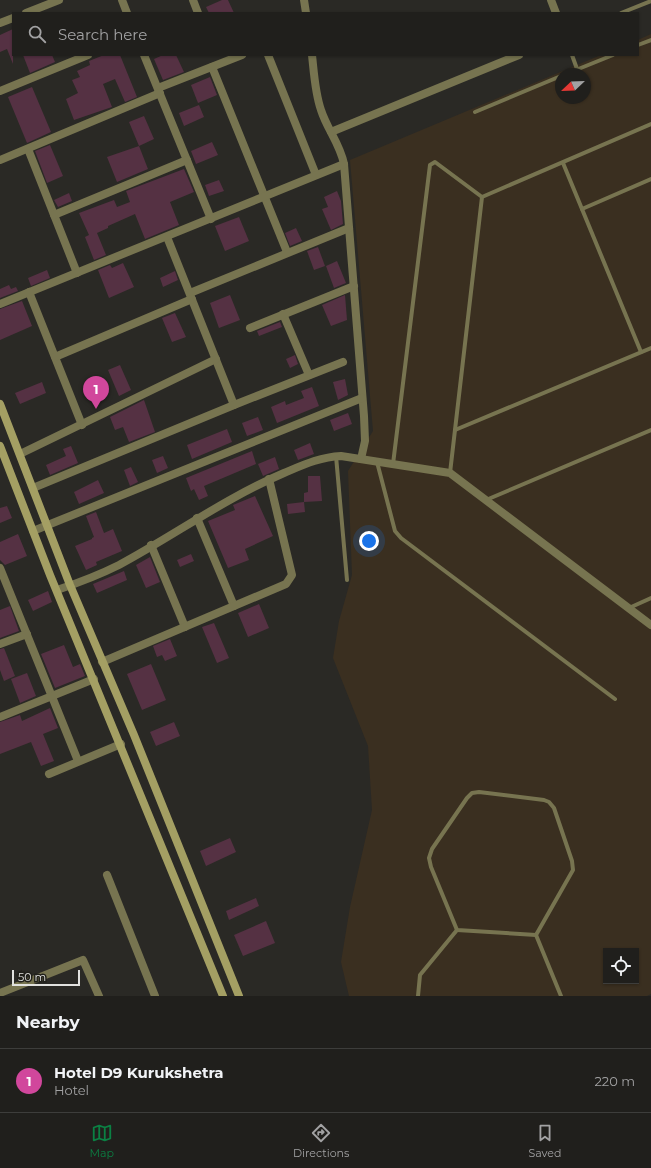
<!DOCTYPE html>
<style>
body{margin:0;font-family:Montserrat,sans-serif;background:#2d2c29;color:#f1f3f6}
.controls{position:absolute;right:12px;bottom:12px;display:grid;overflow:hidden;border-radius:0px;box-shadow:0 1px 3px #0004}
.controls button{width:36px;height:36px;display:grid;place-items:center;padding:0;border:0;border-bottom:1px solid #3d3d3b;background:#201f1c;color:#f1f3f6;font:20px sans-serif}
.compass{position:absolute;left:555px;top:68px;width:36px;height:36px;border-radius:50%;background:#201f1c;box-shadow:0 1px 3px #0004;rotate:247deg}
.scale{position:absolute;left:12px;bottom:10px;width:68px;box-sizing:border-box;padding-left:4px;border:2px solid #e2e2df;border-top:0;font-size:11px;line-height:14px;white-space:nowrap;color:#e2e2df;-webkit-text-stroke:3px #21201b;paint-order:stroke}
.you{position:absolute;left:369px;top:541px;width:14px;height:14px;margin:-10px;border:3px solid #fff;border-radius:50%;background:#1a73e8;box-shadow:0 0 0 6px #1a73e833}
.badge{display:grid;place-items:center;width:26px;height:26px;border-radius:50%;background:#0b8043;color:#fff;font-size:13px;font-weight:700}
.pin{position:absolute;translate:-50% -33px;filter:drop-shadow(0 1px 2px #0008)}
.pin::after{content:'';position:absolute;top:21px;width:14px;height:12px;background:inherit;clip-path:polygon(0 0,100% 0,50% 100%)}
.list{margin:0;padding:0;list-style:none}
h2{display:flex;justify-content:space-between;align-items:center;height:52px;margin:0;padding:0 16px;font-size:17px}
h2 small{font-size:13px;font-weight:400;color:#a2a2a3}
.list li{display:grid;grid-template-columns:26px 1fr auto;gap:12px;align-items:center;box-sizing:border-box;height:64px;padding:0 16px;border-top:1px solid #3d3d3b}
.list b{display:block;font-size:15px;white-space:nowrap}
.list p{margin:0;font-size:13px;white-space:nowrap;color:#a2a2a3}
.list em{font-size:13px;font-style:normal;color:#a2a2a3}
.icon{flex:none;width:22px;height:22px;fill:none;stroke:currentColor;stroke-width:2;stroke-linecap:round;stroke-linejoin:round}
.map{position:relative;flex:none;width:651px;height:996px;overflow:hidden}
.search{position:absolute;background:#201f1c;box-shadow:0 1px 3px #0004;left:12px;right:12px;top:12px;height:44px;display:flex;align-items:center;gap:10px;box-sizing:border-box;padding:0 14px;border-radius:0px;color:#a2a2a3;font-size:15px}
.sheet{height:116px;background:#201f1c}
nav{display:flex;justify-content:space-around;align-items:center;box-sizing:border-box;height:56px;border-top:1px solid #3d3d3b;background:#201f1c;font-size:11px;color:#a2a2a3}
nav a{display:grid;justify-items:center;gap:2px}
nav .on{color:#0b8043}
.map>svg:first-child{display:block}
.commercial{fill:#3a2f20;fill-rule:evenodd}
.building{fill:#553143}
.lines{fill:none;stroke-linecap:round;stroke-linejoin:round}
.service{stroke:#777450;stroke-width:4}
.minor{stroke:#777450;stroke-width:8}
.secondary{stroke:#a49f63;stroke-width:8}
</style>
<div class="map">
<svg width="651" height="996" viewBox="0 0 651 996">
<rect width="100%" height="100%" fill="#2a2925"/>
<path class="commercial" d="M651 34V994L647 996H349L341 962 350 907 372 810 368 746 333 658 339 621 352 575 348 471 373 431 350 160 601 55H638V40ZM561 74H585V98H561ZM606 951H636V981H606Z"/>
<g class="building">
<polygon points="222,0 228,0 234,13 209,13 206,7"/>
<polygon points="13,29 13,64 7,49 0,52 0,35"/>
<polygon points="23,55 52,55 55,62 30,73"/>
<polygon points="104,55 120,55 137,97 125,102 115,79 103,84 112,107 74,120 66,99 78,93 72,80 80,77 77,71 90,65 89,61"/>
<polygon points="163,55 176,55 184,72 163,80 154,59"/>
<polygon points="210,77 217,95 198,103 191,85"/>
<polygon points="32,87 51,132 27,143 8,97"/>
<polygon points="199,105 204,117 184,126 179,113"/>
<polygon points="144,116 154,139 139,146 129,122"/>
<polygon points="212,142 218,155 196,164 191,151"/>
<polygon points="50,145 63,176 47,183 35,151"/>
<polygon points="139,146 148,169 117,182 107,157"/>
<polygon points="184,169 194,192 170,202 179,225 145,239 135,214 108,226 108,228 97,233 106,255 94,260 85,237 89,235 79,213 114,200 117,207 130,202 126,191"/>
<polygon points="219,180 224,191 209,196 205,185"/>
<polygon points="337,191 341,201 343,224 331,230 322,209 328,207 324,197"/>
<polygon points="69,193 72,201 58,207 54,200"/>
<polygon points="239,217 249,241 225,251 215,226"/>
<polygon points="296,228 302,241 290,246 285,233"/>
<polygon points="318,247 325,266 314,270 307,251"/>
<polygon points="337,261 346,283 334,288 326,266"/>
<polygon points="123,263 134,287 109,298 98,270 110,265 112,268"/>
<polygon points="47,270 50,278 31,286 28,278"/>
<polygon points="175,271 178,280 163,287 160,278"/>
<polygon points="9,285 11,289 16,287 18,291 0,298 0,289"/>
<polygon points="230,295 240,320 219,328 210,303"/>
<polygon points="345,295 347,320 331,326 322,305"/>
<polygon points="22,301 32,326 0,340 0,309"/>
<polygon points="175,313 186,337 172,342 162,318"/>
<polygon points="280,322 282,327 259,336 257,331"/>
<polygon points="295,355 298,364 290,368 286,359"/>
<polygon points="120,365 131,390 119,396 108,370"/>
<polygon points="345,379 348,395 338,400 333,382"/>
<polygon points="42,382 46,393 20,404 15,393"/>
<polygon points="312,387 319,406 277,423 271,407 285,401 286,405 304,398 301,391"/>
<polygon points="144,400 155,432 129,442 123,427 115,430 110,417"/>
<polygon points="348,413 352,424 334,431 330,420"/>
<polygon points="258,417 263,430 247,436 242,423"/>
<polygon points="227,429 232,442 192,459 187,445"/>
<polygon points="310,443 314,454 298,460 294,450"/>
<polygon points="71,446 78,463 50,475 46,465 66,456 63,449"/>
<polygon points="252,451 256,464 204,486 208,496 199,500 194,489 191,491 186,478"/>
<polygon points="163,456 168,468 157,473 152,460"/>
<polygon points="275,457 279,469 263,476 258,464"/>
<polygon points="131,467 138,482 130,486 124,470"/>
<polygon points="308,476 320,476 322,501 304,502 304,493 308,492"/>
<polygon points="98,480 104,493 79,504 74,492"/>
<polygon points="255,496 273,536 245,549 249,560 228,568 208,521 235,510 233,505"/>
<polygon points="304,502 305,512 288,514 287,504"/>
<polygon points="7,506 12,518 0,523 0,508"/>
<polygon points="96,512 104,533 113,529 122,551 96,562 97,565 86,570 75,546 92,539 92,538 94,537 86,516"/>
<polygon points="18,534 27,556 5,565 0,560 0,542"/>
<polygon points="191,554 194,561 180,567 177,560"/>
<polygon points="150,557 160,582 146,588 136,565"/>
<polygon points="124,571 127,580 97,593 93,584"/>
<polygon points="48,591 52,602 33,611 28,600"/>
<polygon points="259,604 269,628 248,637 238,613"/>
<polygon points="10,606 19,631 0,638 0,610"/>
<polygon points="214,623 229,658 217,663 202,627"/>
<polygon points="170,639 177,656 165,661 162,655 157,657 153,646"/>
<polygon points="64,645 73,667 80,664 85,676 55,688 41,654"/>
<polygon points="4,648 15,676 4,681 0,670 0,649"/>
<polygon points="151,664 166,700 142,710 127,674"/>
<polygon points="27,673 36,696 20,703 11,679"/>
<polygon points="50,708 58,728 43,734 54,761 41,766 31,742 0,754 0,722 20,715 22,721"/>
<polygon points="174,722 180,736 156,746 150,732"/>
<polygon points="230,838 236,852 206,866 200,851"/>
<polygon points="256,898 259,906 229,920 226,911"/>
<polygon points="266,921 275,943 243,956 234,935"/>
</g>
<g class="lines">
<g class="service">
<polyline points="621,13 651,1"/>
<polyline points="638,45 651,40"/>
<polyline points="572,55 577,69"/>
<polyline points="566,74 613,55"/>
<polyline points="475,112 561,76"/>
<polyline points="563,163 641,352"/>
<polyline points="582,209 651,179"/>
<polyline points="455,430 651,348"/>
<polyline points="336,456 347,580"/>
<polyline points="377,462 395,531 401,538 615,699"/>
<polyline points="393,464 430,165 435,162 482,197"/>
<polyline points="450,473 482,197 651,124"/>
<polyline points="486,500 651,430"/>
<polyline points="629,608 651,598"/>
<polygon points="479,792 544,800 549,802 554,808 572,861 573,870 536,935 457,930 431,867 429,858 432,849 467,798 472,793"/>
<polyline points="536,935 561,996"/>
<polyline points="418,996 420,975 457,930"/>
</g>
<g class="minor">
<polyline points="122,0 127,13"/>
<polyline points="193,0 198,13"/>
<polyline points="304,0 306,13"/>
<polyline points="551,0 556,13"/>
<polyline points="26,13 59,0"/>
<polyline points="0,23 13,18"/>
<polyline points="144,55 211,219"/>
<polyline points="268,55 316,175"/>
<path d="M312 55C314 73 315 93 321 110 327 129 340 144 344 164L364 416 365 441 361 459"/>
<polyline points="212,67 287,252"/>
<polyline points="158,88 242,55"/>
<polyline points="0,91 88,55"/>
<polyline points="331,132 519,55"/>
<polyline points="28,149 77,273"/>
<polyline points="0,160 160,93"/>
<polyline points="54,215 187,160"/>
<polyline points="167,237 234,405"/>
<polyline points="29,292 82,425"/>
<polyline points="190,293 349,228"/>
<polyline points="0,304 344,164"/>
<polyline points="283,314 309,375"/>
<polyline points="250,328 354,286"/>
<polyline points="55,357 192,299"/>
<polyline points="20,454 216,359"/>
<polyline points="33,488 234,405 343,362"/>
<polyline points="197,518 234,606"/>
<polyline points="33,531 362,398"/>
<polyline points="151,545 185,627"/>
<polyline points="0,568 78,761"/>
<path d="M57 590C78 583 99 575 119 565 175 535 225 498 284 473 303 465 320 457 341 456L450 473 651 625"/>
<polyline points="0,644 27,634"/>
<polyline points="102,662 286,584 292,575 269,479"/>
<polyline points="0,717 94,679"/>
<polyline points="49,774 121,744"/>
<polyline points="107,875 155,996"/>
<polyline points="0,993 83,960 99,996"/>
</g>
<g class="secondary">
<polyline points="0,404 70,585 134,735 239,996"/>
<polyline points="0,446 50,575 223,996"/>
</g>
</g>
</svg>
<div class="controls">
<button><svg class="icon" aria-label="locate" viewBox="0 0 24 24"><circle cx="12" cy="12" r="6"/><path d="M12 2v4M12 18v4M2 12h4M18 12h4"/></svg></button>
</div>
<svg class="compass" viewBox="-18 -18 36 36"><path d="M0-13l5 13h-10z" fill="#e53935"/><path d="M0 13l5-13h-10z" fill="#a2a2a3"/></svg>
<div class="scale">50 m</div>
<div class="you"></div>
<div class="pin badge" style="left:96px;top:409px;background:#d1479c">1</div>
<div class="search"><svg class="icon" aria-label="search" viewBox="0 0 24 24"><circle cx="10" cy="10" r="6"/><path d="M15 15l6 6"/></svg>Search here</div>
</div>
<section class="sheet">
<h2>Nearby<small></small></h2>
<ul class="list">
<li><span class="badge" style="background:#d1479c">1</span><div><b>Hotel D9 Kurukshetra</b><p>Hotel</p></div><em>220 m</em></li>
</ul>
</section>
<nav>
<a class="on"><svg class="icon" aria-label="map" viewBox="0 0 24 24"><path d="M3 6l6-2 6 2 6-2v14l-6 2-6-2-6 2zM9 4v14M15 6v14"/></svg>Map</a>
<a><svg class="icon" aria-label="directions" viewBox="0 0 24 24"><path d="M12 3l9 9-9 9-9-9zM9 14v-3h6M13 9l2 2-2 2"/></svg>Directions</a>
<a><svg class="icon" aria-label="saved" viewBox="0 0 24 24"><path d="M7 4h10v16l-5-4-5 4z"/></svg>Saved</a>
</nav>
